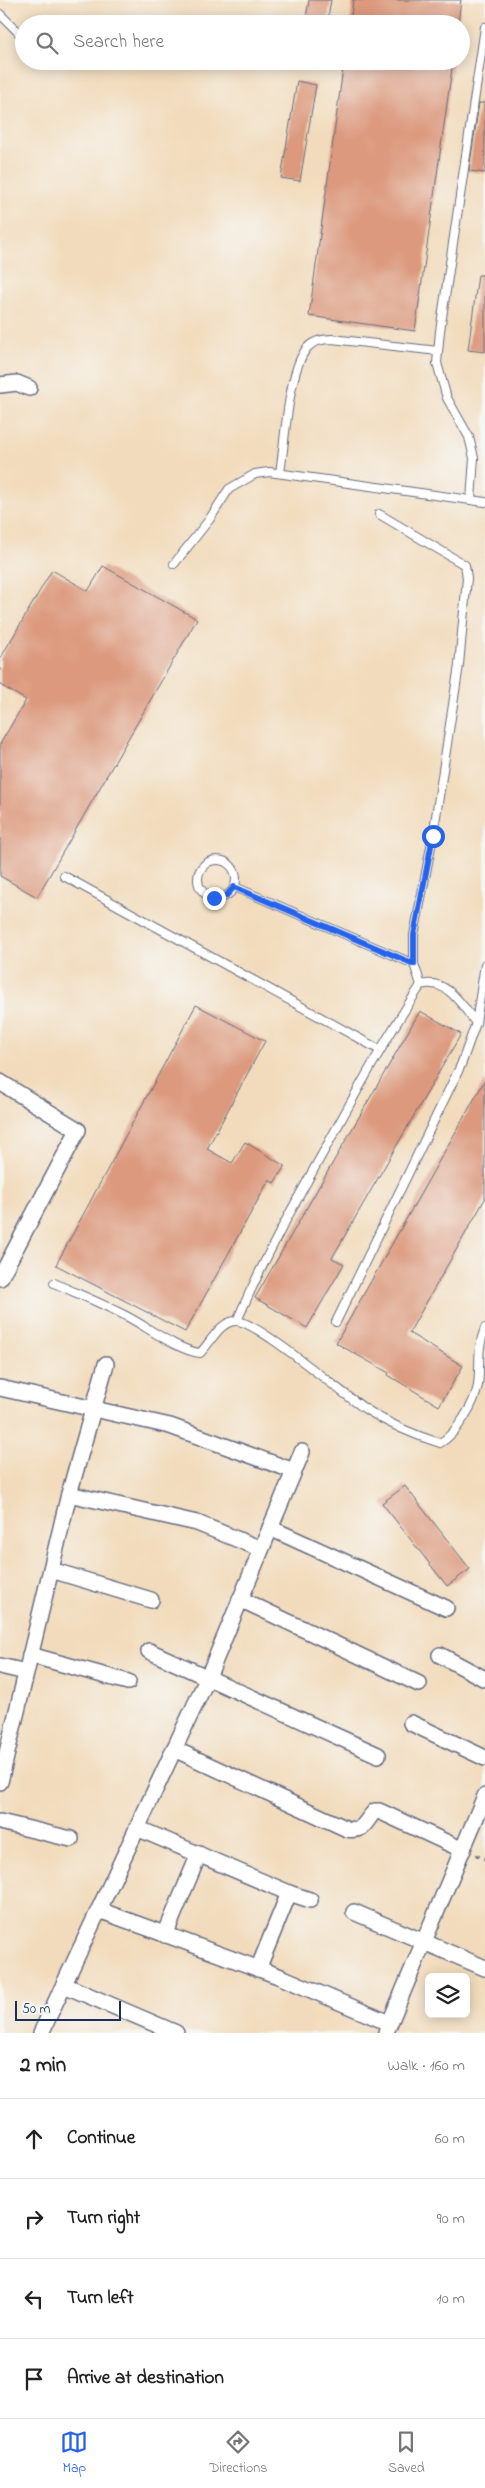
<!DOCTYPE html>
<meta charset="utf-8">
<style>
body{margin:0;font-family:"Indie Flower",sans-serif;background:#f6f6f6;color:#222}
.controls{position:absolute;right:15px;bottom:15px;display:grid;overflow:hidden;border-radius:8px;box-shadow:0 2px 12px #0003}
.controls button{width:45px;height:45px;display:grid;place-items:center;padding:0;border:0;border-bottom:1px solid #e0e0e0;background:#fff;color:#222;font:25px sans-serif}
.scale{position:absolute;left:15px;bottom:12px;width:106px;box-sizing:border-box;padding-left:5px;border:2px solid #1b2f5e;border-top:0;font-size:14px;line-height:18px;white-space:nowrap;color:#1b2f5e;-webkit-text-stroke:4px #f6f6f2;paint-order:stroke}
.stop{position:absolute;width:15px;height:15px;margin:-11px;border:4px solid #2563eb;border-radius:50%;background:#fff}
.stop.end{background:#2563eb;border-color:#fff;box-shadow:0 1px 5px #0008}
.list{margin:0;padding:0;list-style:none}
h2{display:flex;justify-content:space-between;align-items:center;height:65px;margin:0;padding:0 20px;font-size:21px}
h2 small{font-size:16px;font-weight:400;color:#767676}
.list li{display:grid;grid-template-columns:32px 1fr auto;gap:15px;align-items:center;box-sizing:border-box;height:80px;padding:0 20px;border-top:1px solid #e0e0e0}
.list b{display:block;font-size:19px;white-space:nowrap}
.list em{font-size:16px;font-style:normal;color:#767676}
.icon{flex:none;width:28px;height:28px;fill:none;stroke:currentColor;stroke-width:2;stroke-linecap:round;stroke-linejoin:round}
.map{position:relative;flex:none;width:485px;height:2033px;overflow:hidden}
.search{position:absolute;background:#fff;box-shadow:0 2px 12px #0003;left:15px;right:15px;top:15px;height:55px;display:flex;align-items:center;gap:12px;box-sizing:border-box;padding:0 18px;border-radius:28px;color:#767676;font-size:19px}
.sheet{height:385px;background:#fff}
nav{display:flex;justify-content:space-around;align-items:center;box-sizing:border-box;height:70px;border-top:1px solid #e0e0e0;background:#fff;font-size:14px;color:#767676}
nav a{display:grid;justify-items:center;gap:2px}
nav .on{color:#2563eb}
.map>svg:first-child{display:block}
.building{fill:#dc997d}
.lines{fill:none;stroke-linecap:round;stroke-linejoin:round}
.service-casing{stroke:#666b7f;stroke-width:10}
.minor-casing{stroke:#666b7f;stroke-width:18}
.path{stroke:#666b7f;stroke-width:2.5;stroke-dasharray:4 4;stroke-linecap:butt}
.service{stroke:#fff;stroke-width:8}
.minor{stroke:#fff;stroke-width:15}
.route{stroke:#2563eb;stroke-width:6}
</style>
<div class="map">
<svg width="485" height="2033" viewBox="0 0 485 2033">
<rect width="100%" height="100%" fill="#f6f6f2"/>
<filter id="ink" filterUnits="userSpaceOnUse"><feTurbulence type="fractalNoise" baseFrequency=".02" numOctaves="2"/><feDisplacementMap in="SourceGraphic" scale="10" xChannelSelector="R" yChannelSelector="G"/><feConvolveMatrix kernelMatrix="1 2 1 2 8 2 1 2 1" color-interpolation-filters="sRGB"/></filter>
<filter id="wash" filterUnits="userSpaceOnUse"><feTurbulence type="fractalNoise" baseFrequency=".0096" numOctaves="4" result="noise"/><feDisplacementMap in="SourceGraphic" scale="20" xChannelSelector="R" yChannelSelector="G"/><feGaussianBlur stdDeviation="1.12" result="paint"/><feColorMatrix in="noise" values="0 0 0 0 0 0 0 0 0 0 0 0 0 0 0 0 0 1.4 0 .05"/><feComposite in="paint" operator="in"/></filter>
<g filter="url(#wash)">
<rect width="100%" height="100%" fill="#f2dbbc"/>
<g id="blocks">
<g class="building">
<polygon points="309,0 331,0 327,24 305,24"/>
<polygon points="353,0 461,0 458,24 350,24"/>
<polygon points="344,61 453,61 415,331 309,316"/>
<polygon points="297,81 316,85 300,181 281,178"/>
<polygon points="479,103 485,103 485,173 469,171"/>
<polygon points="478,275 485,275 485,352 468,350"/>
<polygon points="103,566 197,619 37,897 0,876 0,744 26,700 0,685 0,659 52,570 88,591"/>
<polygon points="196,1005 265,1041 207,1149 232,1163 245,1142 285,1166 274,1183 269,1180 185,1332 56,1265"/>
<polygon points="420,1011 461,1034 332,1258 344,1264 307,1328 255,1298"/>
<polygon points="485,1080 485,1199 409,1333 463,1366 439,1406 388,1375 389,1373 336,1343"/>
<polygon points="405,1486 470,1569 447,1586 382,1503"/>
</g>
</g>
</g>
<g filter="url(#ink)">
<use href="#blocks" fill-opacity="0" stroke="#666b7f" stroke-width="1"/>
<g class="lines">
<g class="service-casing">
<g id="service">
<polyline points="0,14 24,38"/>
<path d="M280 473C285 442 288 371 307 348 313 341 324 339 332 339L438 351"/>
<polyline points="471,500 474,458 469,437 447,398 437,363 440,331 485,27"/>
<polyline points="379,514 465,565 467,578 459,665 433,836 414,935 414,964 421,985"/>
<polyline points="174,564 209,520 229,489 255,474 269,472 485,502"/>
<circle cx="217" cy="879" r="19"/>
<polyline points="64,876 380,1050"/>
<polyline points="235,887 414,964"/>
<path d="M54 1283C78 1294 104 1304 128 1317 147 1327 179 1351 200 1353 210 1344 220 1320 237 1321 258 1322 342 1394 367 1410 389 1424 414 1435 440 1443 456 1434 475 1404 478 1385 481 1362 476 1352 485 1328"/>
<path d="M237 1321C263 1260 296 1201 329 1142 358 1089 387 1036 421 985 447 977 463 1007 476 1023"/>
<polyline points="336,1322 461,1065 476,1023 485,964"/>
</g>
</g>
<g class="minor-casing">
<g id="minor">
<polyline points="0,385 17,383 29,388"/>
<polyline points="0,1082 78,1130 0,1278"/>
<polyline points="0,1388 170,1426 294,1471"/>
<polyline points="69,1494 197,1523 261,1549"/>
<polyline points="270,1528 446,1608"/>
<polyline points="51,1570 151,1600"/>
<polyline points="240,1599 419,1684"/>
<polyline points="149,1651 378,1755"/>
<polyline points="30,1655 128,1682"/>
<polyline points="440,1655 485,1679"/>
<polyline points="0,1666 26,1672"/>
<polyline points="411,1723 485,1758"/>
<path d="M174 1749 347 1829C365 1832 364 1822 375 1811H379L463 1850"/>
<polyline points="0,1782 69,1494 106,1364"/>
<polyline points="0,1822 71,1839"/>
<polyline points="137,1828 289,1893 310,1900"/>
<polyline points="99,1910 281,1977 389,2023"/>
<polyline points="354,1912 485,1968"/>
<polyline points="165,1935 199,1854"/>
<polyline points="258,1969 289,1893"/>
<polyline points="64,1985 176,2033"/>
<polyline points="386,2032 485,1796"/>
<polyline points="41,2033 208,1677 302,1452"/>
</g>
</g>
<polyline class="path" points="476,1855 485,1859"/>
<use href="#service" class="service"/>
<use href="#minor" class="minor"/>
</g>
</g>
<g class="lines" filter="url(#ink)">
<polyline class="route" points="214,898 226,896 234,887 414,964 414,935 433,836"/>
</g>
</svg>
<div class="controls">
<button><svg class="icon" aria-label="layers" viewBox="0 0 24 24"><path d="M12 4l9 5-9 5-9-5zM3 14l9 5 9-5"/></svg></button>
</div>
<div class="scale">50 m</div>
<div class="stop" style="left:433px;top:836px"></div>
<div class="stop end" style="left:214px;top:898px"></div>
<div class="search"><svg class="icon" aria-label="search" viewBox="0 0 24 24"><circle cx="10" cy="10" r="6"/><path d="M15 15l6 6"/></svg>Search here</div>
</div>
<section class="sheet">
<h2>2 min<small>Walk · 160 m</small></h2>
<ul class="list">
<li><svg class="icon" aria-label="ahead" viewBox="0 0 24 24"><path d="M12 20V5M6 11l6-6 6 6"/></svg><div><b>Continue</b></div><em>60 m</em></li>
<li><svg class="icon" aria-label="right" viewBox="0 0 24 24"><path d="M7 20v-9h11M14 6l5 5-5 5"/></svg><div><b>Turn right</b></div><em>90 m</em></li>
<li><svg class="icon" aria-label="left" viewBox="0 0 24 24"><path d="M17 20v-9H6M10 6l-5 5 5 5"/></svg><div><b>Turn left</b></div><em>10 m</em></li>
<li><svg class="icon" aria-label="arrive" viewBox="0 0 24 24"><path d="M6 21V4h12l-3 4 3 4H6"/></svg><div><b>Arrive at destination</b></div></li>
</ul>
</section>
<nav>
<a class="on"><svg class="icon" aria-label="map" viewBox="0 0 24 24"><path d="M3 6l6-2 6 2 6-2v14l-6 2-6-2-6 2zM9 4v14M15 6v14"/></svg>Map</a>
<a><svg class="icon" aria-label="directions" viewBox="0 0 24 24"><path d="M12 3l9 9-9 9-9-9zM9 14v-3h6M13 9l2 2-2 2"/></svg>Directions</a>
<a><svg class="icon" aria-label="saved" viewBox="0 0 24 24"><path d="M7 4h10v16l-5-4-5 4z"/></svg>Saved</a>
</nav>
